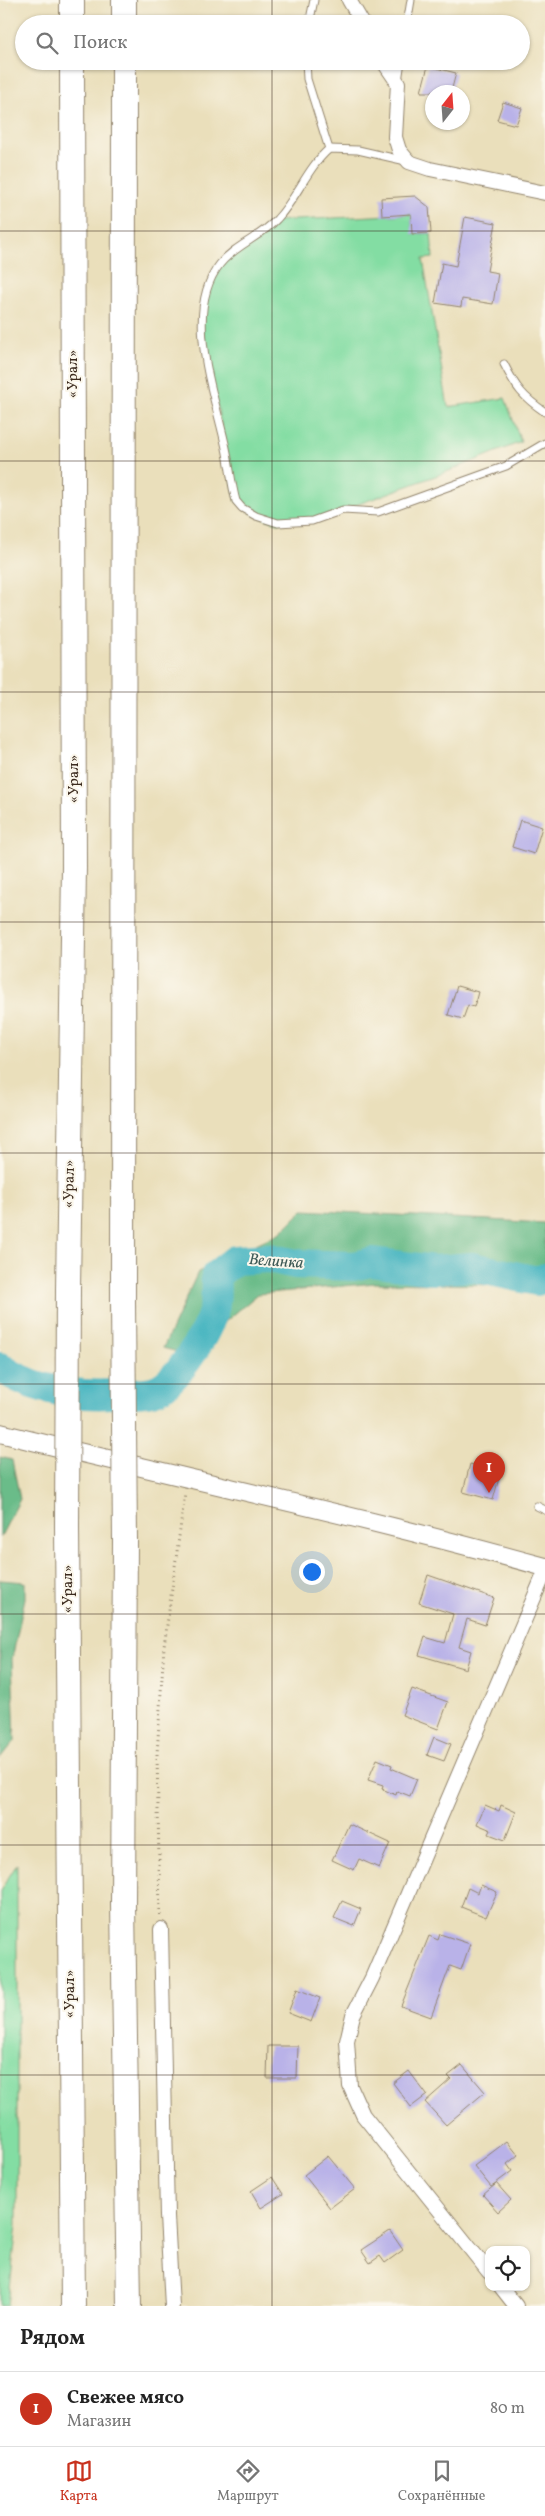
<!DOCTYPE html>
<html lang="ru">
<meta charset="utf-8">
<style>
body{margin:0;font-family:Vollkorn,serif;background:#f2f2f2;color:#222}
.controls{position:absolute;right:15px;bottom:15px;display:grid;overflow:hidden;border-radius:10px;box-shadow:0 1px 4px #0004}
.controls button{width:45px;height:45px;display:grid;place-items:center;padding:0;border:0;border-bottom:1px solid #e0e0e0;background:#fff;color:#222;font:25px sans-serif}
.compass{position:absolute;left:425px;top:85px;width:45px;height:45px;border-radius:50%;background:#fff;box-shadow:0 1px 4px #0004;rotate:17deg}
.you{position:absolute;left:311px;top:1571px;width:18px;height:18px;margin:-12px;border:4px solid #fff;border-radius:50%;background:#1a73e8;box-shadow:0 0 0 8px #1a73e833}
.badge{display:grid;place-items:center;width:32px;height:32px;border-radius:50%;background:#c8321e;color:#fff;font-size:16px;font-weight:700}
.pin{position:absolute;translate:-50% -41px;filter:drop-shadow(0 1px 2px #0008)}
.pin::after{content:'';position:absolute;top:26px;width:18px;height:15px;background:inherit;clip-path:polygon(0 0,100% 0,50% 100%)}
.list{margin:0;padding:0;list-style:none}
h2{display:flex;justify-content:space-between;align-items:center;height:65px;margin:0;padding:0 20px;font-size:21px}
h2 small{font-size:16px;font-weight:400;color:#767676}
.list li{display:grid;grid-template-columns:32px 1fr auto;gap:15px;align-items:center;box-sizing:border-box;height:75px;padding:0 20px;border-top:1px solid #e0e0e0}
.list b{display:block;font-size:19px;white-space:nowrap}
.list p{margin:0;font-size:16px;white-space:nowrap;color:#767676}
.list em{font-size:16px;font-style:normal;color:#767676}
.icon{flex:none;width:28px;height:28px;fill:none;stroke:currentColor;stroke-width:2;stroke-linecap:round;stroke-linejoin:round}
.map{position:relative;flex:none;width:545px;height:2306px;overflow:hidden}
.search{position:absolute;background:#fff;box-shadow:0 1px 4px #0004;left:15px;right:15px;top:15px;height:55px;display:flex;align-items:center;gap:12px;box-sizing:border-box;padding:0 18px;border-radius:28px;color:#767676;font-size:19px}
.sheet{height:140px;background:#fff}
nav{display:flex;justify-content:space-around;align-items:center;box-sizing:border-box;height:70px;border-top:1px solid #e0e0e0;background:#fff;font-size:14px;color:#767676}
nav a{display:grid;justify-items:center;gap:2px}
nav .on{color:#c8321e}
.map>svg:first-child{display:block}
.green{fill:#83dda3;stroke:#5f8460}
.forest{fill:#6abc89;stroke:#527354}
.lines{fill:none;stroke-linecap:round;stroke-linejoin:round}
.river{stroke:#48b6c1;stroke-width:30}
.building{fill:#b9b2e8}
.service-casing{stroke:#92846c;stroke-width:9}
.minor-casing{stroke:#92846c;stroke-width:16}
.tertiary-casing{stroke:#92846c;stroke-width:20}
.trunk-casing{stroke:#92846c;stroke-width:26}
.path{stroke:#92846c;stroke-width:3;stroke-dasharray:1 4;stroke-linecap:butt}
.service{stroke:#fff;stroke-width:7}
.minor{stroke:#fff;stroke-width:14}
.tertiary{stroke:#fff;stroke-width:18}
.trunk{stroke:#fff;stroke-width:24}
.trunk-bridge-casing{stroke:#92846c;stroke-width:26;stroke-linecap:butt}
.trunk-bridge{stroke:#fff;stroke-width:24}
.grid{fill:none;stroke:#3b2a1e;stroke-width:1;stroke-opacity:0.55}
.labels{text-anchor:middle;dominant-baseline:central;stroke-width:4;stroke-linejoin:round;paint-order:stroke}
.street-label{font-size:15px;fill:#3b2a1e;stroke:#fbf7ec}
.water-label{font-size:16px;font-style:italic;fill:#405b57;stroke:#fbf7ec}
</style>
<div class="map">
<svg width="545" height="2306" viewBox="0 0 545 2306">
<rect width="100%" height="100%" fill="#fbf7ec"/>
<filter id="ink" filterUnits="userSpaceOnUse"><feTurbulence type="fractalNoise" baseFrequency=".02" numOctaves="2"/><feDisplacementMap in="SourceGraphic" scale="10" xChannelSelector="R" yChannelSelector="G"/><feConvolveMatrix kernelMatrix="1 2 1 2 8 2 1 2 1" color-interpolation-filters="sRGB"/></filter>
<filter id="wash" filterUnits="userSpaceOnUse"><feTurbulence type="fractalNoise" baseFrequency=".0096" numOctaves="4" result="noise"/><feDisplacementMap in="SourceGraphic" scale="20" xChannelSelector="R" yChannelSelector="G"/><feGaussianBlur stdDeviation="1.12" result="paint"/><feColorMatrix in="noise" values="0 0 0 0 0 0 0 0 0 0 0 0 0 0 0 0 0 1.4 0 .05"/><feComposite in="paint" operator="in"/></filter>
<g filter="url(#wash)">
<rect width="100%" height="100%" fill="#eadfbb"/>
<g class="green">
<polygon points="411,214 413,234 431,233 433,258 423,259 448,407 505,398 521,442 449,471 312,521 278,523 256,516 236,501 202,329 205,298 221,262 276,221"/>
<polygon points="17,1864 17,2225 8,2306 0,2306 0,1891"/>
</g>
<g class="forest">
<polygon points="303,1210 545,1223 545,1283 503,1285 375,1283 258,1294 226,1321 200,1358 163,1348 198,1272 281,1232"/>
<polygon points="0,1457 12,1460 20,1499 0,1538"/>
<polygon points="0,1580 25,1582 25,1598 12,1659 15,1741 0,1759"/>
</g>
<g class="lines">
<path class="river" d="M0 1367C36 1393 85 1397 128 1393 137 1393 149 1393 158 1389 179 1379 208 1331 214 1309 217 1299 215 1286 216 1275L235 1260 269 1258 296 1264 354 1266 371 1262 434 1270 472 1267 537 1281 545 1278"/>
</g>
<g id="blocks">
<g class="building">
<polygon points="428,66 456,73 451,92 421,92"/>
<polygon points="503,102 522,108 516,125 497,120"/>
<polygon points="415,196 429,207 431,233 412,234 411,214 382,216 381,198"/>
<polygon points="465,217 496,223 487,271 498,273 493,304 462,299 461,307 435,303 442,263 456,266"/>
<polygon points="520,820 542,827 534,854 512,847"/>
<polygon points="457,986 478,992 474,1007 468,1005 463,1019 448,1015"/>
<polygon points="470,1464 501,1471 493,1500 463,1492"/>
<polygon points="428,1575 494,1598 485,1625 467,1619 459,1647 471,1651 466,1669 419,1655 425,1637 445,1643 453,1614 419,1603"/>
<polygon points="412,1689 448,1702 438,1729 402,1715"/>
<polygon points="434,1737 451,1744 444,1761 427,1755"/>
<polygon points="377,1759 392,1765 391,1768 417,1779 410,1796 397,1791 396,1795 382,1789 383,1785 368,1780"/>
<polygon points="485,1805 499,1811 501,1805 516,1812 505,1840 489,1834 491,1830 477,1824"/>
<polygon points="349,1824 390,1843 379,1868 359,1859 354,1870 332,1860"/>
<polygon points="481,1885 497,1892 486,1917 461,1907 468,1888 478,1893"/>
<polygon points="342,1901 361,1909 354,1926 334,1918"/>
<polygon points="440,1934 470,1944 461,1970 450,1966 431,2017 401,2006 429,1936 438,1940"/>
<polygon points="297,1989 320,1998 311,2022 288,2013"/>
<polygon points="268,2046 298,2046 297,2078 267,2078"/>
<polygon points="462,2065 485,2092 446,2125 425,2102 451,2079 448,2076"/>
<polygon points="409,2071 427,2095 411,2107 393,2083"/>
<polygon points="507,2141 518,2155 507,2164 512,2171 496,2183 511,2200 498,2212 483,2195 496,2184 491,2187 474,2166"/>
<polygon points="328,2156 355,2189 330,2208 304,2175"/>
<polygon points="272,2177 283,2194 261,2208 251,2191"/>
<polygon points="390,2231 403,2250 385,2263 380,2256 370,2263 361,2250"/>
</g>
</g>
</g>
<g filter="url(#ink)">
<use href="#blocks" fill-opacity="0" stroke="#92846c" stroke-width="1"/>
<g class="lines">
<g class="service-casing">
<g id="service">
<polyline points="309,24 314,0"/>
<polyline points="407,24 411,0"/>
<polyline points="306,61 307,79 329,149"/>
<polyline points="398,81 401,61"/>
<path d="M406 161 358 150 329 149C307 168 297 198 277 219 261 237 235 245 220 264 182 312 215 395 226 448 230 466 231 483 236 501L242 508 256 516 278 523 312 521 343 510 378 512 506 466 545 443"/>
<path d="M504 364C516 388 523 397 545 412"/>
<polyline points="537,1506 545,1510"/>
</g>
</g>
<g class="minor-casing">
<g id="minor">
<polyline points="349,0 363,24"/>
<polyline points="383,61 398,83 395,137 399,150 409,162 430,169 545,193"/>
<polyline points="161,1929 167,2216 172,2306"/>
<polyline points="489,2272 363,2115 350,2086 347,2041 353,2015 372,1978 545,1572"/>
<polyline points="501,2287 516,2306"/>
</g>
</g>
<g class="tertiary-casing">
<path id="tertiary" d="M0 1433C182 1478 365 1517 545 1567"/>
</g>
<g class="trunk-casing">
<g id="trunk">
<polyline points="72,0 72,24"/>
<polyline points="124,0 124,24"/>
<polyline points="68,1290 74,867 72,61"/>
<polyline points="123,1301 124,61"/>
<polyline points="67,1526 73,2306"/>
<polyline points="125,1541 123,1904 129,2306"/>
</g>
</g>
<polyline class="path" points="160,1915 157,1754 164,1647 185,1493"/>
<use href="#service" class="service"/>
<use href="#minor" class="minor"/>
<use href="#tertiary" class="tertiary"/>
<use href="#trunk" class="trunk"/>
<g class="trunk-bridge-casing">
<g id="trunk-bridge">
<polyline points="123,1301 125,1541"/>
<polyline points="67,1526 68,1290"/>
</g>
</g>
<use href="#trunk-bridge" class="trunk-bridge"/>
</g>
</g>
<path class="grid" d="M272 0V24M272 61V2306M0 231H545M0 461H545M0 692H545M0 922H545M0 1153H545M0 1384H545M0 1614H545M0 1845H545M0 2075H545"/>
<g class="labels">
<g class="street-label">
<text transform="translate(73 374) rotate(-90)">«Урал»</text>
<text transform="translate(74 779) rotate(-90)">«Урал»</text>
<text transform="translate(70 1184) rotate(-89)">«Урал»</text>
<text transform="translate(68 1589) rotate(-90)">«Урал»</text>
<text transform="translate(70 1994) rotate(-90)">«Урал»</text>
</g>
<g class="water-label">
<text transform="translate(276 1262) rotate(4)">Велинка</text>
</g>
</g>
</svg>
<div class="controls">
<button><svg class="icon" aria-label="locate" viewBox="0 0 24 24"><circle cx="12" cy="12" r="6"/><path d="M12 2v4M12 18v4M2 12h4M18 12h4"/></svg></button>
</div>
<svg class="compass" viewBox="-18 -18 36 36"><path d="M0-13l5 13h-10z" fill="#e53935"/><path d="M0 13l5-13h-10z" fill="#767676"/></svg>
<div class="you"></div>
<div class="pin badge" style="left:489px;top:1493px">1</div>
<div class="search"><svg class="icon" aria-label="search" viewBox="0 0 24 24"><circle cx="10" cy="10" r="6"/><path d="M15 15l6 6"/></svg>Поиск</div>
</div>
<section class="sheet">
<h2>Рядом<small></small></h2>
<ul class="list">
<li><span class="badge">1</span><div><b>Свежее мясо</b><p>Магазин</p></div><em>80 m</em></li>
</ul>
</section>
<nav>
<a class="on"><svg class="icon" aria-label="map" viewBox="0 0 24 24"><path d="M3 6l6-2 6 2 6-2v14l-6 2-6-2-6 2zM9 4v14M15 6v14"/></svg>Карта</a>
<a><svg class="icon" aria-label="directions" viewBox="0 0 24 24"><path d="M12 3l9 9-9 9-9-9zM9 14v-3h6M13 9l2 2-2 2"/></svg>Маршрут</a>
<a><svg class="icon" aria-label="saved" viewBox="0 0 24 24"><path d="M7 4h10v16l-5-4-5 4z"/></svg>Сохранённые</a>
</nav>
